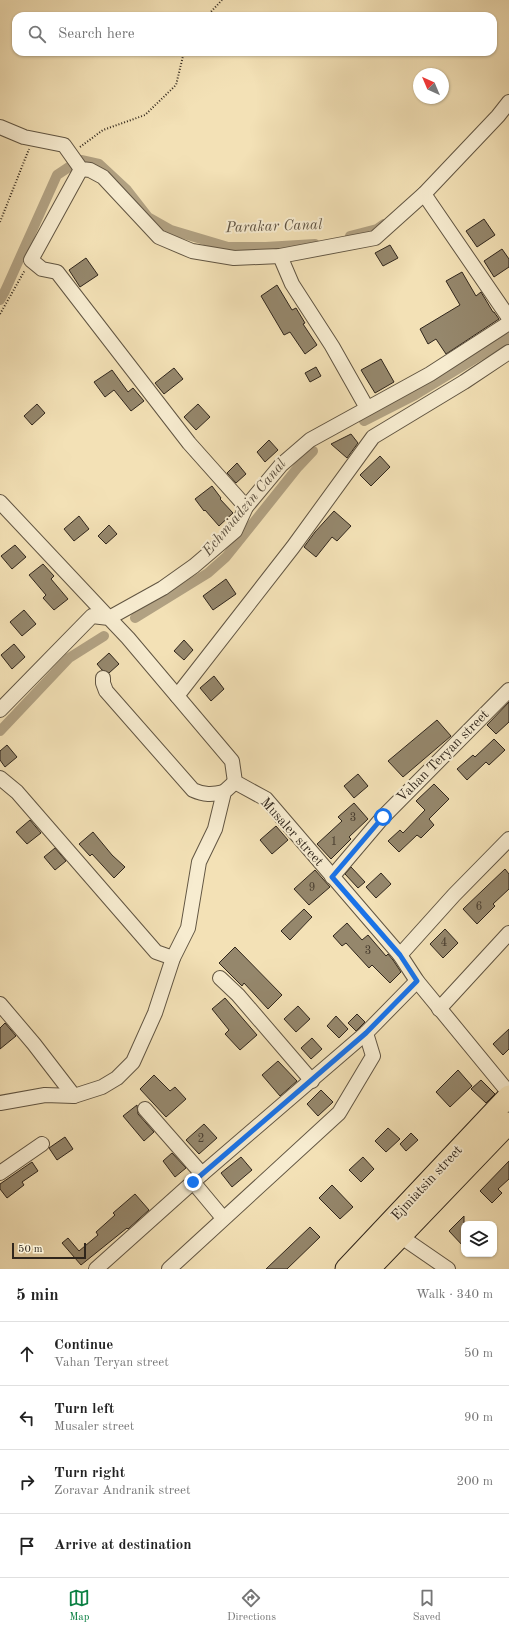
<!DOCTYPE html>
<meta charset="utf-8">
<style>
body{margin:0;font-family:"Old Standard TT",serif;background:#f6f6f6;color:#222}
.controls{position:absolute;right:12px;bottom:12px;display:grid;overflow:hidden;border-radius:8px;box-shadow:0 1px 3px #0004}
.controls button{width:36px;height:36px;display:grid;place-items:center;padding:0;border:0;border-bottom:1px solid #e0e0e0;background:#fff;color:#222;font:20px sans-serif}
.compass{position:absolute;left:413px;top:68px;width:36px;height:36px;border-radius:50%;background:#fff;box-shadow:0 1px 3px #0004;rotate:316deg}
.scale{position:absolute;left:12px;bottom:10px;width:74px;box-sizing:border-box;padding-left:4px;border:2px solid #30261c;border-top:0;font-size:11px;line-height:14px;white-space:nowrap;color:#30261c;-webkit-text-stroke:3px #f7ecd0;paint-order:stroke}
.stop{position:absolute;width:12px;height:12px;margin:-9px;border:3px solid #1a73e8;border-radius:50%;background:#fff}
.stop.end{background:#1a73e8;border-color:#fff;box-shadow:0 1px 4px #0008}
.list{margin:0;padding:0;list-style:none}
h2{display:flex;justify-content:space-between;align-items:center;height:52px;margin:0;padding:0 16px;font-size:17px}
h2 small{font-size:13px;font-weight:400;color:#767676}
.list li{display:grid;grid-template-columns:26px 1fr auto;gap:12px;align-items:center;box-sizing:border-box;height:64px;padding:0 16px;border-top:1px solid #e0e0e0}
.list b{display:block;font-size:15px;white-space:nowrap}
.list p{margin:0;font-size:13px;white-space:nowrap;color:#767676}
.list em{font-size:13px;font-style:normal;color:#767676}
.icon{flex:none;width:22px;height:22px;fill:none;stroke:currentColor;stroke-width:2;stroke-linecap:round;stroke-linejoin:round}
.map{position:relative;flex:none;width:509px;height:1269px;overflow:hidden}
.search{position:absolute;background:#fff;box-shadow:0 1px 3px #0004;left:12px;right:12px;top:12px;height:44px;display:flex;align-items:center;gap:10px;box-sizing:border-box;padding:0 14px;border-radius:12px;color:#767676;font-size:15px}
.sheet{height:308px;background:#fff}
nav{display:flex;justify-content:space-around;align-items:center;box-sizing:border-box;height:56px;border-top:1px solid #e0e0e0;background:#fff;font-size:11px;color:#767676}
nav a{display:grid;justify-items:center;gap:2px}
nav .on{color:#0b8043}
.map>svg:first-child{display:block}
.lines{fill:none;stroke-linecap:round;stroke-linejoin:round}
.canal{stroke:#b1a182;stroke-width:10}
.building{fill:#95876c;stroke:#30261c}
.minor-casing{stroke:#615542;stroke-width:16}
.highway-casing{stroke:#30261c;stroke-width:23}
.path{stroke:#30261c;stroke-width:2;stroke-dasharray:1 2;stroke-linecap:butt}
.minor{stroke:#f7ecd0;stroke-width:14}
.highway{stroke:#f3e1b6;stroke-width:21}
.route{stroke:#1a73e8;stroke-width:5}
.labels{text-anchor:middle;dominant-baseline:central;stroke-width:4;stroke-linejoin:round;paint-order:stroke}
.number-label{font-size:12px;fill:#493e30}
.street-label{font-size:14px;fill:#30261c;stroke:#f7ecd0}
.water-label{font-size:15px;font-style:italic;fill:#5d5140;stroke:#f7ecd0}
</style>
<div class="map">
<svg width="509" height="1269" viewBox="0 0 509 1269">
<rect width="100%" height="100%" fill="#f3e1b6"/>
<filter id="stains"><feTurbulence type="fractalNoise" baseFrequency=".005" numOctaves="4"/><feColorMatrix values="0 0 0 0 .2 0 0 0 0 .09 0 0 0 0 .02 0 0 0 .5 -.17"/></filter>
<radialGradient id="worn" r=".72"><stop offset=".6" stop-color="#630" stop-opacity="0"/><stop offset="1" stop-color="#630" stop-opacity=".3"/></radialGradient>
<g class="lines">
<g class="canal">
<polyline points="81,160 99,164 127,190 148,217 171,230 228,247 266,247 315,244"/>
<polyline points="350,236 377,229 384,224"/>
<polyline points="0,300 5,291 57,175 72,165"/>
<polyline points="364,421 415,395 509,338"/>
<polyline points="135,618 208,573 226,557 298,467 313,451"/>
<polyline points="0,731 69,658 104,636"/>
</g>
</g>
<g class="building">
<polygon points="484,219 495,235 477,247 466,231"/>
<polygon points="390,245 398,258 383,266 375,253"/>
<polygon points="502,249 509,259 509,267 494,277 484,261"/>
<polygon points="86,258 98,275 80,287 69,270"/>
<polygon points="462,272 476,296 481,292 493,312 494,312 499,319 446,354 436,339 428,344 420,329 460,305 446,281"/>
<polygon points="277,285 292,310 296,308 305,323 303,324 317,345 305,354 290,332 284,335 261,296"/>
<polygon points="381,359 394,382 375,393 361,370"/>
<polygon points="316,367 321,376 310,382 305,373"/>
<polygon points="174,368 183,379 164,394 155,383"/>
<polygon points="112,370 128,392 133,388 144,401 131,411 114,390 105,397 94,382"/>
<polygon points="37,404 45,413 32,425 24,416"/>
<polygon points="198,404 210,417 196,430 184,417"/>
<polygon points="351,434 358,443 347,458 331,444"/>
<polygon points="269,440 278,450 265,462 257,452"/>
<polygon points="380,456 390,467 371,486 360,475"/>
<polygon points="237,463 246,474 236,483 227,473"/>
<polygon points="212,486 221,498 220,499 233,513 219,526 205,510 204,511 195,499"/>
<polygon points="334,511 351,526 337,541 332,537 316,557 304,547 315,532"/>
<polygon points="79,516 89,529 74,541 64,529"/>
<polygon points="109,525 117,534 106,544 98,536"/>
<polygon points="15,545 26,557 12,569 1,556"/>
<polygon points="43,564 54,576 51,579 68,599 54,610 43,598 46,595 29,575"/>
<polygon points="226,579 236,594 213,610 203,596"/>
<polygon points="24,610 36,624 22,636 10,622"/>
<polygon points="184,640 193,650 184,660 174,651"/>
<polygon points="14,644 25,657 12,669 1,655"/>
<polygon points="109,653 119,664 109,673 102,670 97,664"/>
<polygon points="214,676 224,689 211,701 200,688"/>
<polygon points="509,702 509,722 496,734 487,725"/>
<polygon points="437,720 451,736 403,777 388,761"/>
<polygon points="494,739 505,750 489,765 486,762 467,780 457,769 473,755 475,757"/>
<polygon points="7,745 17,757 5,767 0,760 0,751"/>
<polygon points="358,774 368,786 354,798 344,786"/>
<polygon points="434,784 449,799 429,819 434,825 421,838 417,835 399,852 388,841 400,830 403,833 425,810 416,801"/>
<polygon points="354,803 368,819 349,837 351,839 331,859 317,844 342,821 338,817"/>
<polygon points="30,820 41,833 27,844 16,832"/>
<polygon points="276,826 288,840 272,854 260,840"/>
<polygon points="93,832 112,855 125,867 114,878 92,854 90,856 79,844"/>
<polygon points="55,848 66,861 55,870 44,857"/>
<polygon points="351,867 365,882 358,888 345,874"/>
<polygon points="505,869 509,874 509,889 493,904 495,906 477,924 463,909"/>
<polygon points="315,870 330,887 309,905 294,889"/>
<polygon points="381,873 391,884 376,898 366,887"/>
<polygon points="304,909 312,917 290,940 281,931"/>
<polygon points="347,923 362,940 368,935 386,956 388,954 393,960 401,972 390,983 372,965 369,968 346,943 342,946 333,936"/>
<polygon points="445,929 458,943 443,958 430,944"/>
<polygon points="235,947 282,995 268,1009 244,983 242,986 219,963"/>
<polygon points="225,998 257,1035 240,1050 225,1034 229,1030 212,1009"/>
<polygon points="298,1006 310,1019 296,1032 284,1019"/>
<polygon points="357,1014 365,1022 356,1031 348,1023"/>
<polygon points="336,1016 348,1029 339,1038 327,1026"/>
<polygon points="5,1023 16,1036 0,1049 0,1028"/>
<polygon points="509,1029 509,1049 503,1055 493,1044"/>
<polygon points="312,1038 322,1049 311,1059 301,1048"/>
<polygon points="278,1061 297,1081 280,1096 262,1075"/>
<polygon points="458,1070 472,1086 450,1107 436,1092"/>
<polygon points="154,1075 170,1091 175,1087 186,1099 166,1117 140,1089"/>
<polygon points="481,1080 495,1094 486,1103 471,1089"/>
<polygon points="321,1090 333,1102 318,1116 307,1104"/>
<polygon points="137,1105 138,1114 154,1132 144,1141 123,1116"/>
<polygon points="204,1124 217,1138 199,1154 186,1140"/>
<polygon points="388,1128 400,1139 386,1152 375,1141"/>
<polygon points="411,1133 418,1140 406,1151 400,1144"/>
<polygon points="65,1137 73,1149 57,1160 49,1148"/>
<polygon points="172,1153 186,1168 175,1177 163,1161"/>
<polygon points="241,1157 252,1170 232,1187 221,1173"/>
<polygon points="363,1157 374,1169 361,1182 349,1170"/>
<polygon points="509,1161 509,1179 498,1189 502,1193 492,1203 480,1191"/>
<polygon points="32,1162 38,1171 22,1182 24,1185 7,1198 0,1189 0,1184"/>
<polygon points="332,1185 353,1207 340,1219 319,1198"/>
<polygon points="135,1194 149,1210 128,1229 127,1228 81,1265 62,1243 68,1238 79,1251 98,1235 96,1232 115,1215 113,1213"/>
<polygon points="464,1216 464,1247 449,1231"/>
<polygon points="310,1227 320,1237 287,1269 266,1269"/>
</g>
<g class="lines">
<g class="minor-casing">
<g id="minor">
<polyline points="0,127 24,137 64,145 81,169 90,170 103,177 159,237 192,251 234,258 280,256 375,238 424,194 498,116 509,102"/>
<polyline points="81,169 31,260 42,269 57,272 189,443 246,507"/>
<polyline points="424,194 509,318"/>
<polyline points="280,256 292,284 332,346 367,408"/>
<polyline points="0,502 109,618 163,588 194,566 235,531 246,507 281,465 310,440 430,374 509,323"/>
<path d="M103 678V683L106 691 193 790C204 795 212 795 224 792"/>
<polyline points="177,696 293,547 373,437 464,382 509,352"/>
<polyline points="0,710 92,616 109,618 128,638 232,761 235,782 266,799 400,955 417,981 509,1093"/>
<polyline points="0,778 17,792 156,952 173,958"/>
<polyline points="332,877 383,817 509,690"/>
<polyline points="400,955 454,895 509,839"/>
<polyline points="220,978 238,995 312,1081"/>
<polyline points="0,1004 34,1044 74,1096"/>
<polyline points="439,1009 509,933"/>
<polyline points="0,1103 45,1095 74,1096 102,1087 117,1078 133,1062 155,1013 173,958 188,928 199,862 215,829 224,792 235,782"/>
<polyline points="145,1109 202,1174"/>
<polyline points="0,1173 42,1144"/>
<polyline points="193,1182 223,1218"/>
<polyline points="400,1236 448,1269"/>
<polyline points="96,1269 202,1174 366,1033 417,981"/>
<polyline points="169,1269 339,1113 373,1056 366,1033"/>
</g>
</g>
<g class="highway-casing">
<g id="highway">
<polyline points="346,1269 509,1096"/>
<polyline points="369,1269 509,1123"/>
</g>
</g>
<g class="path">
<polyline points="207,16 222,0"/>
<polyline points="80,147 103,130 145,115 176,85 184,52"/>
<polyline points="0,222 29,149"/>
<polyline points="0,314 25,270"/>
</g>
<use href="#minor" class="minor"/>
<use href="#highway" class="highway"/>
</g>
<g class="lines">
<polyline class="route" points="193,1182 366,1033 417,981 400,955 332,877 383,817"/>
</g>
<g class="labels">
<g class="number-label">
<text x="353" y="818">3</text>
<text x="334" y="842">1</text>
<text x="312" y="888">9</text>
<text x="479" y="907">6</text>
<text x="444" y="943">4</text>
<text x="368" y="951">3</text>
<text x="201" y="1139">2</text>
</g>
<g class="street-label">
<text transform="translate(443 756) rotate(-45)">Vahan Teryan street</text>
<text transform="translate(292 832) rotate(48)">Musaler street</text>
<text transform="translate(427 1183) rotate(-47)">Ejmiatsin street</text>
</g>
<g class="water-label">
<text transform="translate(274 227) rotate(-2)">Parakar Canal</text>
<text transform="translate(245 508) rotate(-50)">Echmiadzin Canal</text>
</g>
</g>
<rect width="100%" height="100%" filter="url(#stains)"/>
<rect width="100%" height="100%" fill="url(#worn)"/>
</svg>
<div class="controls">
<button><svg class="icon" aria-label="layers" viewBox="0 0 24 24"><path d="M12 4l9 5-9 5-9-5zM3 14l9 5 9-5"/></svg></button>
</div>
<svg class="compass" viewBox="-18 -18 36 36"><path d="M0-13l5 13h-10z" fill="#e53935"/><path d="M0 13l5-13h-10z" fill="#767676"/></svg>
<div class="scale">50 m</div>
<div class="stop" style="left:383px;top:817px"></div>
<div class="stop end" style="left:193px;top:1182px"></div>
<div class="search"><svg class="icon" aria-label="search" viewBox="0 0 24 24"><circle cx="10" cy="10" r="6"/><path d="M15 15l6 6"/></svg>Search here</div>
</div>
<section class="sheet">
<h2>5 min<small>Walk · 340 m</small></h2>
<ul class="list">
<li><svg class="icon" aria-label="ahead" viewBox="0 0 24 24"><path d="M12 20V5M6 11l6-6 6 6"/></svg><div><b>Continue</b><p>Vahan Teryan street</p></div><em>50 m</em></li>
<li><svg class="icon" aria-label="left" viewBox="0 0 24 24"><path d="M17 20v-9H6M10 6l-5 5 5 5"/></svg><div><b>Turn left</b><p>Musaler street</p></div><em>90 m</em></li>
<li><svg class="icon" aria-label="right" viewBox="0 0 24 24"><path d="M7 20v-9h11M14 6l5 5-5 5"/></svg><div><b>Turn right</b><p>Zoravar Andranik street</p></div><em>200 m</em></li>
<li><svg class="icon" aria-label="arrive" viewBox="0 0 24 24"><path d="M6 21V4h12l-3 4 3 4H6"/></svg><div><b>Arrive at destination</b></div></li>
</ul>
</section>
<nav>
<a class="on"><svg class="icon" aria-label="map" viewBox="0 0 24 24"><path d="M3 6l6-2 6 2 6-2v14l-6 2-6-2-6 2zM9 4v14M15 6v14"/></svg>Map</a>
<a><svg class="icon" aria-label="directions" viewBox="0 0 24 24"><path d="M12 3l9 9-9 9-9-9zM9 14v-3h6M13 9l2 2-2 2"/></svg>Directions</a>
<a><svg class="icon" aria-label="saved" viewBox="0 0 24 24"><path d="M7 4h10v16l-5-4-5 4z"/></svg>Saved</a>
</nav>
